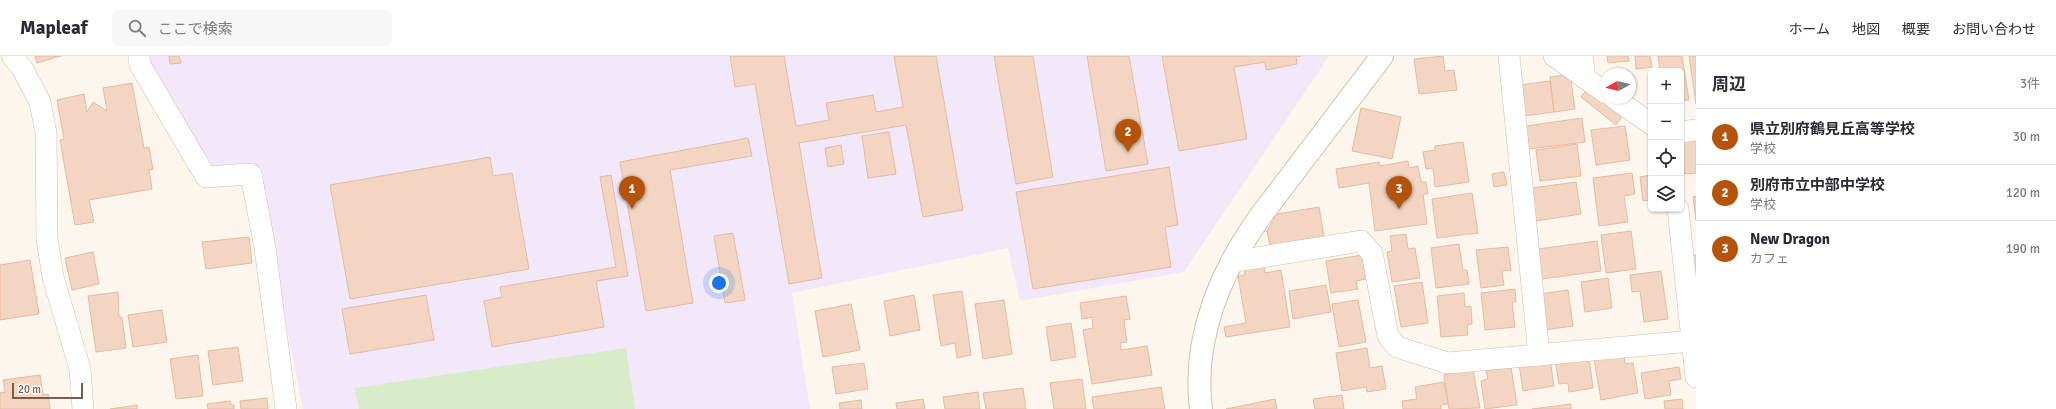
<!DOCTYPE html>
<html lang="ja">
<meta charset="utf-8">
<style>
body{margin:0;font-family:Signika,"Noto Sans JP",sans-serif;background:#f7f7f7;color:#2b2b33}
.controls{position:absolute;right:12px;top:12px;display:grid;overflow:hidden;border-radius:6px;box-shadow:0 1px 3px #0004}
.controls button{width:36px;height:36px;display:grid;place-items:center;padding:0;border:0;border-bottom:1px solid #e1e1e2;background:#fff;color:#2b2b33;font:20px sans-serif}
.compass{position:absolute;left:1600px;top:12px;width:36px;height:36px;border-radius:50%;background:#fff;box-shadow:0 1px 3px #0004;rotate:262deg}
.scale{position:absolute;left:12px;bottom:10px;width:71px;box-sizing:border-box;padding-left:4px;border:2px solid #7a5c4d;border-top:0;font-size:11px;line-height:14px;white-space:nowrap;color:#7a5c4d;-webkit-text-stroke:3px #fffaf3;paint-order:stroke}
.you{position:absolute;left:719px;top:227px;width:14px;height:14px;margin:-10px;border:3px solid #fff;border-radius:50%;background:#1a73e8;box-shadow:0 0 0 6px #1a73e833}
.badge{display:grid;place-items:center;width:26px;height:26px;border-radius:50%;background:#b45309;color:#fff;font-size:13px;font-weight:700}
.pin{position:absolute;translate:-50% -33px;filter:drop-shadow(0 1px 2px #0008)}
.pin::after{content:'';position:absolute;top:21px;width:14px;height:12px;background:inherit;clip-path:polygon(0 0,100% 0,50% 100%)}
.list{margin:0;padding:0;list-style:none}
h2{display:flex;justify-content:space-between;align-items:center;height:52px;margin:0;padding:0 16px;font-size:17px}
h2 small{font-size:13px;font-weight:400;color:#7c7c81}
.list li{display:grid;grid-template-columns:26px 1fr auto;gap:12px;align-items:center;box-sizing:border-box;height:56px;padding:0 16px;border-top:1px solid #e1e1e2}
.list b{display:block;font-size:15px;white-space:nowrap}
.list p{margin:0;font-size:13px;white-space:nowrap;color:#7c7c81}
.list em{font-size:13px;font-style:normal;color:#7c7c81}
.icon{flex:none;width:22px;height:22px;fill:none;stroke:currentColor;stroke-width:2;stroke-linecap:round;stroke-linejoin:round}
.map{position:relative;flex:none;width:1696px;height:353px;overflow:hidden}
header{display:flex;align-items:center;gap:24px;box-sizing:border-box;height:56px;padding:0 20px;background:#fff;border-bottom:1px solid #e1e1e2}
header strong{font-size:19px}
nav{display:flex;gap:22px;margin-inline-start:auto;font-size:14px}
.search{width:280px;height:36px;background:#f7f7f7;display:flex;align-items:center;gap:10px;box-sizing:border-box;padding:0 14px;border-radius:6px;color:#7c7c81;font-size:15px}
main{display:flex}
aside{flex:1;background:#fff}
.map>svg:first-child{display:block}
.education{fill:#f3e8fa}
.green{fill:#d8ecc9}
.building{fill:#f3d5c3;stroke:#e6bba3}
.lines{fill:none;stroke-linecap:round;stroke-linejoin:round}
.minor-casing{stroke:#d1beb0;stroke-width:22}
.tertiary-casing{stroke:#d1beb0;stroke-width:24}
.minor{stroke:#fff;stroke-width:21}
.tertiary{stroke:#fff;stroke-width:22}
</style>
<header>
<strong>Mapleaf</strong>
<div class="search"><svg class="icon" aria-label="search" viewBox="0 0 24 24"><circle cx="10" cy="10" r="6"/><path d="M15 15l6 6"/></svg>ここで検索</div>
<nav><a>ホーム</a><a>地図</a><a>概要</a><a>お問い合わせ</a></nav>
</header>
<main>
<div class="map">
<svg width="1696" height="353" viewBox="0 0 1696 353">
<rect width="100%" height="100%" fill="#fdf6ec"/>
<polygon class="education" points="147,0 1329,0 1184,216 1020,245 1008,192 792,237 810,353 303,353 255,113 212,114"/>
<polygon class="green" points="626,292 635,353 359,353 355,332"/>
<g class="building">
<polygon points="35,0 61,0 37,7"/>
<polygon points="169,0 179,0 181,7 170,8"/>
<polygon points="730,0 784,0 796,70 829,64 826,47 873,39 876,56 903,51 894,0 936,0 963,154 923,161 906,69 799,87 822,222 789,228 755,28 735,31"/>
<polygon points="994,0 1033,0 1053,121 1016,128"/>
<polygon points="1087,0 1129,0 1148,108 1106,115"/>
<polygon points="1162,0 1301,0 1296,1 1297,8 1266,14 1265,6 1234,11 1247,83 1179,95"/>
<polygon points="1443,0 1445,15 1454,14 1457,34 1419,38 1414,3"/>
<polygon points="1607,0 1628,0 1629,5 1608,7"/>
<polygon points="1635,0 1650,0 1652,11 1636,13"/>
<polygon points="1658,0 1682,0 1689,44 1681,45 1681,15 1660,15"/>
<polygon points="1689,0 1696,0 1696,48"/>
<polygon points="1570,18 1575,53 1554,56 1550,21"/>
<polygon points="1550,25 1554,56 1524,60 1520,29"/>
<polygon points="1593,26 1627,53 1616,69 1581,41"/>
<polygon points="132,27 144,92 149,91 153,113 149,114 152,133 89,144 94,166 75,169 60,84 64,83 57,44 84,38 87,56 93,46 107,55 103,32"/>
<polygon points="1361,52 1401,61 1392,103 1352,95"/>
<polygon points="1582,62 1585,86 1529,93 1526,70"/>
<polygon points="1625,70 1630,104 1596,109 1591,74"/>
<polygon points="889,76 896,118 868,122 862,80"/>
<polygon points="1696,77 1696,117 1684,118 1681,79"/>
<polygon points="748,82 752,100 670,114 693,247 646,255 620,106"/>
<polygon points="1463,86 1469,126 1435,131 1433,112 1426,113 1423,96 1435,94 1435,90"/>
<polygon points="1577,88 1581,120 1540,125 1536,94"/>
<polygon points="841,89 844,108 828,111 825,92"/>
<polygon points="490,101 493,120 512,117 529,213 350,243 330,129"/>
<polygon points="1408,105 1409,112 1418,110 1421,126 1426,126 1428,138 1423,138 1427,168 1375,175 1369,127 1339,132 1336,113 1379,106 1380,110"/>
<polygon points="1169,111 1178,169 1165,171 1171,211 1033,233 1016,136"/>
<polygon points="1504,116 1507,129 1494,131 1492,118"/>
<polygon points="1632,117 1635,138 1624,140 1628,166 1599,170 1593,122"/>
<polygon points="611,119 628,220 596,225 604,271 492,291 484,245 502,241 500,231 616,211 600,121"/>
<polygon points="1651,119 1651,144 1643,145 1640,121"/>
<polygon points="1576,126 1581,158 1536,165 1532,132"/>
<polygon points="1472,137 1478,177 1437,182 1432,143"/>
<polygon points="1696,140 1696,164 1693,141"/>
<polygon points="1319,151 1324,180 1270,190 1267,175 1277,158"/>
<polygon points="1631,175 1636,213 1606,217 1601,179"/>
<polygon points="733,177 745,244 725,247 714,180"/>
<polygon points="1406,178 1408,193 1415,192 1420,222 1392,226 1387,196 1392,195 1390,180"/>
<polygon points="249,181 252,207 206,213 202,186"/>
<polygon points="1597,185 1601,215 1542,223 1538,193"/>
<polygon points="1459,188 1463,214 1467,214 1469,228 1436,232 1431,192"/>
<polygon points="1508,191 1511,214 1502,215 1504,229 1481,232 1476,194"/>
<polygon points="93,196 99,228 72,234 65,202"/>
<polygon points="1362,199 1366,223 1356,225 1358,233 1331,237 1326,205"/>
<polygon points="1696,199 1696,221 1693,221 1690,200"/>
<polygon points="30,204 39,258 0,264 0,209"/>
<polygon points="1264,207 1265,217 1281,214 1290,271 1226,281 1224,271 1246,267 1238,220 1245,219 1244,210"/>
<polygon points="1661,215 1668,263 1644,266 1640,235 1632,236 1630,219"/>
<polygon points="1608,222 1612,252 1585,256 1581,226"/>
<polygon points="1422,226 1428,267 1401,271 1394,230"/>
<polygon points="1326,229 1331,256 1293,263 1289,235"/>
<polygon points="1515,233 1516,246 1512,246 1515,271 1485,274 1481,237"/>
<polygon points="1568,234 1573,270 1544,274 1539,238"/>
<polygon points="962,235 971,299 957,302 955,287 941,290 933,239"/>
<polygon points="118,236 119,261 122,261 126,292 96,296 88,240"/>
<polygon points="1464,237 1465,251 1471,250 1472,268 1467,269 1468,279 1441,281 1437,240"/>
<polygon points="426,239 434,284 350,298 342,253"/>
<polygon points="914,239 920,274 890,280 884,245"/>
<polygon points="1126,240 1130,263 1124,264 1127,286 1120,287 1121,294 1147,290 1152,319 1092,328 1083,274 1093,272 1092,261 1082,263 1080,247"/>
<polygon points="1004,244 1012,298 983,303 975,248"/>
<polygon points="1358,244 1366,286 1339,291 1332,248"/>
<polygon points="851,248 860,294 823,301 815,255"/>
<polygon points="162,254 167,286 133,291 128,259"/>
<polygon points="1071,267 1076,301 1051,305 1046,271"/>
<polygon points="238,291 243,325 213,329 208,295"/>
<polygon points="1367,292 1370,312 1382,310 1386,333 1367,336 1366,331 1342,335 1336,297"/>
<polygon points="1549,297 1554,330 1523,335 1518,302"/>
<polygon points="198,299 203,340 176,343 170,303"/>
<polygon points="1624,299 1625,308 1633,307 1638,337 1601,344 1594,303"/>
<polygon points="1589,301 1593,332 1569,336 1568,327 1559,328 1555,302"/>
<polygon points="864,307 868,333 836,338 832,311"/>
<polygon points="1511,311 1517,349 1485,353 1481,325 1488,323 1486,315"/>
<polygon points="1679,311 1681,323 1669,325 1671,339 1645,343 1641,317"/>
<polygon points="1473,314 1480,352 1449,353 1444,319"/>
<polygon points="40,319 43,339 48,338 50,353 0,353 0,337 5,336 3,324"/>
<polygon points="1082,323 1086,353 1054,353 1050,327"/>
<polygon points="1444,326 1448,348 1441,349 1441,353 1403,353 1402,345 1417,343 1415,331"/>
<polygon points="1161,331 1165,353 1094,353 1092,341"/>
<polygon points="1023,332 1026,353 986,353 983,337"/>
<polygon points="978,336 980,353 945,353 943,341"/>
<polygon points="1342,339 1344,353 1315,353 1313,343"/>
<polygon points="267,342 268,353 241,353 240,345"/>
<polygon points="923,343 925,353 897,353 896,347"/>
<polygon points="1275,343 1277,353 1226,353"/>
<polygon points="1682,343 1683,353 1665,353 1664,345"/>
<polygon points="861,344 862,353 840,353 839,347"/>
<polygon points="230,345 231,349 234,349 234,353 208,353 207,348"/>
<polygon points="1571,348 1571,353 1532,353"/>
<polygon points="137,349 137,353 110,353"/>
</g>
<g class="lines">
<g class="minor-casing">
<g id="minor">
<polyline points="12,0 22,12 40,46 46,77 47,183 53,221 80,313 83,353"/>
<polyline points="139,0 140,9 206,121 251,118 265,192 286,353"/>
<polyline points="1509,0 1539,299"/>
<polyline points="1554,0 1606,37"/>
<polyline points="1582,0 1585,22"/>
<polyline points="1614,42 1651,68"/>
<polyline points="1681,76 1696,74"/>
<polyline points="1678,153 1696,321"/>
<polyline points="1231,206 1361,185 1372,197 1388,280 1397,291 1448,307 1692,285"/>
</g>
</g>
<g class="tertiary-casing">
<path id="tertiary" d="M1201 353C1192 282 1221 214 1262 158L1382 0"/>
</g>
<use href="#minor" class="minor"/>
<use href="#tertiary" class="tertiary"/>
</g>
</svg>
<div class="controls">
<button>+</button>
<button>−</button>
<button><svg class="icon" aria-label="locate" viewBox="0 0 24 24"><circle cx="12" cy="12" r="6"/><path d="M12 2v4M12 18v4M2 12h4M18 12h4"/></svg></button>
<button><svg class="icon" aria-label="layers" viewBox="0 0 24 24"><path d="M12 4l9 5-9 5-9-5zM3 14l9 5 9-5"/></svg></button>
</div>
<svg class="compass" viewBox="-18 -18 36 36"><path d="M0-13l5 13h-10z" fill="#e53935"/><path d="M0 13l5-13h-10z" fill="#7c7c81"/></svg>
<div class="scale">20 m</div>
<div class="you"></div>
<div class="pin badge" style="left:632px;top:153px">1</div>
<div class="pin badge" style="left:1128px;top:96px">2</div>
<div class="pin badge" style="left:1399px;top:153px">3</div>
</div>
<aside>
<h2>周辺<small>3件</small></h2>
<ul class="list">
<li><span class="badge">1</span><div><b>県立別府鶴見丘高等学校</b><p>学校</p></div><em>30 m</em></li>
<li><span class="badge">2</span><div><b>別府市立中部中学校</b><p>学校</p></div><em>120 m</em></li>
<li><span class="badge">3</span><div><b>New Dragon</b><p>カフェ</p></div><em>190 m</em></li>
</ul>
</aside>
</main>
